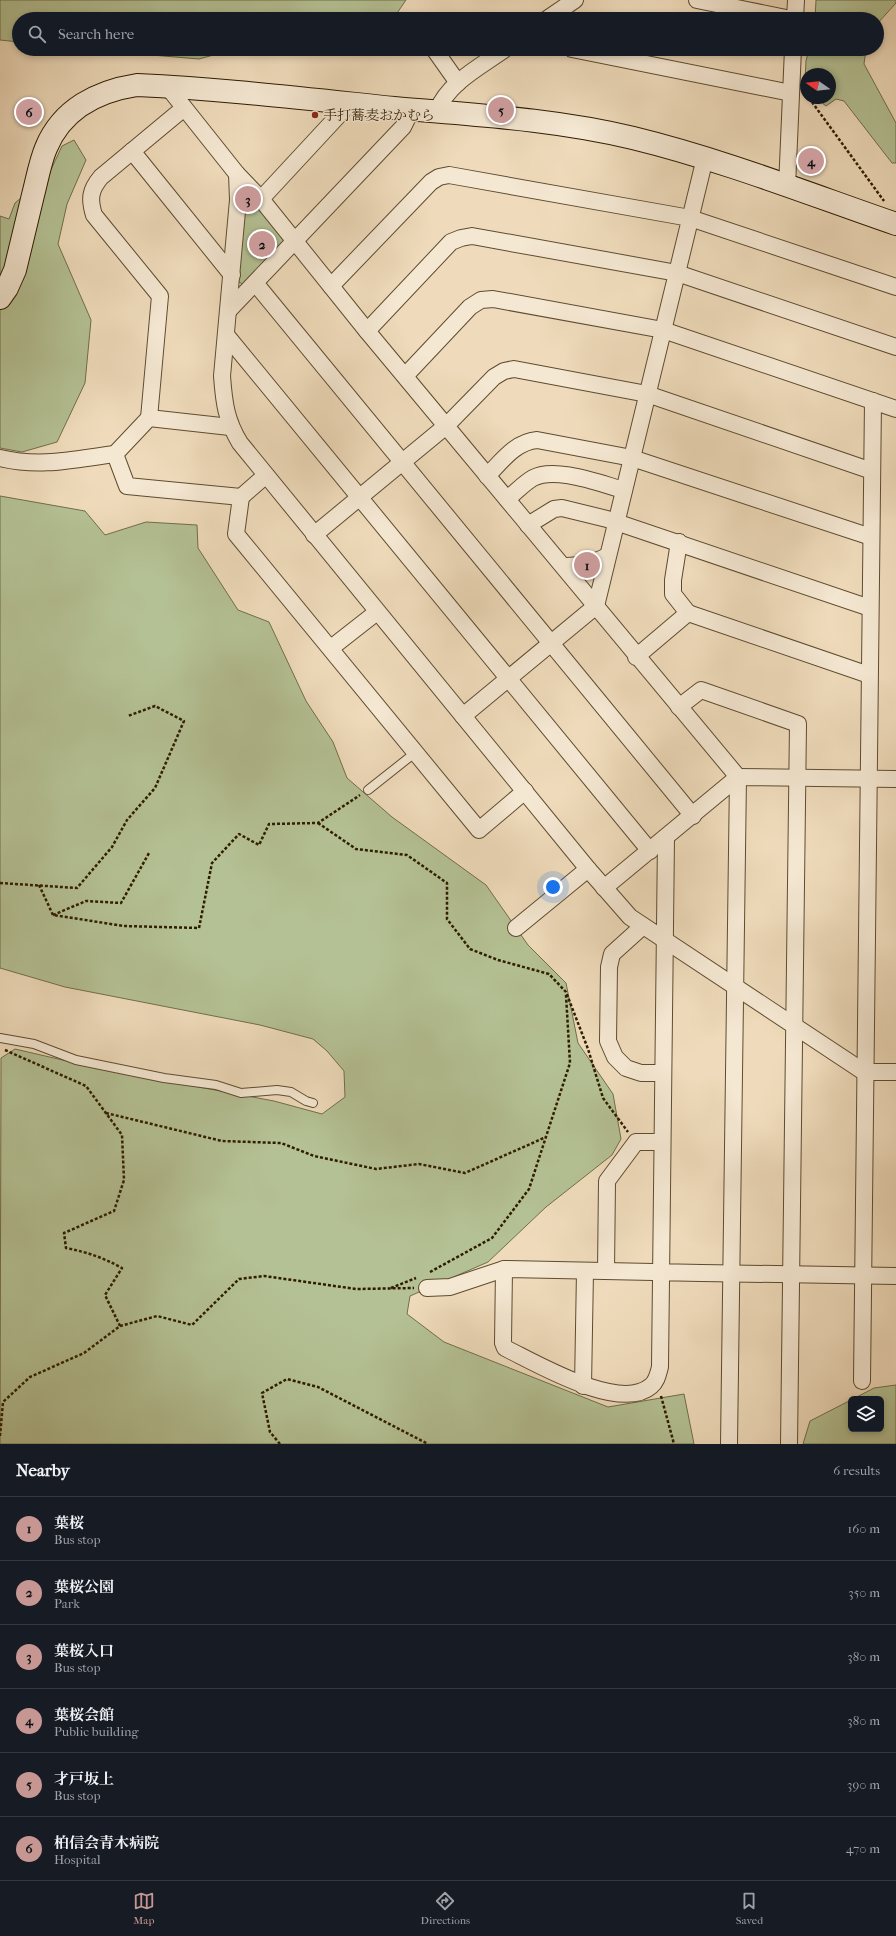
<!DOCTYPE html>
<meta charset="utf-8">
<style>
body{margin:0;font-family:"IM FELL French Canon","Noto Serif JP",serif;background:#20242c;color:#f1f3f6}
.controls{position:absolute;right:12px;bottom:12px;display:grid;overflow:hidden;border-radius:6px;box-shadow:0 2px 6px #0003}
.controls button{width:36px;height:36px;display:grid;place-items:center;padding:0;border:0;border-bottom:1px solid #363941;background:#171b24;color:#f1f3f6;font:20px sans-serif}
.compass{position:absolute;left:800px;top:68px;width:36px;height:36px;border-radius:50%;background:#171b24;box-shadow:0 2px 6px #0003;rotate:284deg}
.you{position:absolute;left:553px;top:887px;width:14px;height:14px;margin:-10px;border:3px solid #fff;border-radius:50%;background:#1a73e8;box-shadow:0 0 0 6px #1a73e833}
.badge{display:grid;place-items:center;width:26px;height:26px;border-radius:50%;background:#c59692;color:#111;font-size:13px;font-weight:700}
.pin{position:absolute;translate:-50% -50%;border:2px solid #fff;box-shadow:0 1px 4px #0006}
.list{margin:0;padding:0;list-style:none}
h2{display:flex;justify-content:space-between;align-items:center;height:52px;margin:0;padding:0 16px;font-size:17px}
h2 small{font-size:13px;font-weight:400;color:#9ea1a6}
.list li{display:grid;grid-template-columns:26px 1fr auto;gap:12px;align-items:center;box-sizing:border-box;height:64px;padding:0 16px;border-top:1px solid #363941}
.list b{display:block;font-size:15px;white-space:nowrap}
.list p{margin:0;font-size:13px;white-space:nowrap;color:#9ea1a6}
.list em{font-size:13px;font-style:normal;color:#9ea1a6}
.icon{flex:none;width:22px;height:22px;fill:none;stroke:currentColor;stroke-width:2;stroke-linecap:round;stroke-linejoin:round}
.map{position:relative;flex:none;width:896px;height:1444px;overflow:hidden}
.search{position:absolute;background:#171b24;box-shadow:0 2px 6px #0003;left:12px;right:12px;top:12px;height:44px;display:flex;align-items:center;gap:10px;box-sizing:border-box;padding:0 14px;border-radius:22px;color:#9ea1a6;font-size:15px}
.sheet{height:436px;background:#171b24}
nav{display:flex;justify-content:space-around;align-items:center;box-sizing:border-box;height:56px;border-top:1px solid #363941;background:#171b24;font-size:11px;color:#9ea1a6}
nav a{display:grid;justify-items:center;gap:2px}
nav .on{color:#c59692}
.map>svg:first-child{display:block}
.green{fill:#b4c194;stroke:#716e4a}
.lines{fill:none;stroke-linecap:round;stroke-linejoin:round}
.lane-casing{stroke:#5e4c30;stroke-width:10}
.street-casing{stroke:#5e4c30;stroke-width:18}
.secondary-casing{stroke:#2e1c01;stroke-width:24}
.path{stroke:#2e1c01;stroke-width:2.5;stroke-dasharray:3 2;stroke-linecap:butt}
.lane{stroke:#f5e8d3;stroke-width:8}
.street{stroke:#f5e8d3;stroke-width:16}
.secondary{stroke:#f5e8d3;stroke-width:22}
.poi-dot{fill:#8f2418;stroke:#f5e8d3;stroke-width:1.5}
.labels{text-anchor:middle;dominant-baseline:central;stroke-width:3;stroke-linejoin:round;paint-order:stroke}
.poi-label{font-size:14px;fill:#2e1c01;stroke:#f5e8d3;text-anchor:start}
</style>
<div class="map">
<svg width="896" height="1444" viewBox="0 0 896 1444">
<rect width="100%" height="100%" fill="#efdbbb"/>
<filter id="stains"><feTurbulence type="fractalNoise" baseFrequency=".005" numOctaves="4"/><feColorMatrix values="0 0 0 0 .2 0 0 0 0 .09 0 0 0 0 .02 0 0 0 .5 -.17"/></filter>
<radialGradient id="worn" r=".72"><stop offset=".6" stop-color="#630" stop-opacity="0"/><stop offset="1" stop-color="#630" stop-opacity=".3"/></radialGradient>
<g class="green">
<polygon points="0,0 406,0 393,19 19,19 19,42 0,40"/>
<polygon points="816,0 896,0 896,3 877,24 877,19 815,19"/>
<polygon points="81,49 235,49 199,59"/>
<polygon points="296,49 371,49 366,55"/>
<polygon points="809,49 866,49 864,64 896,123 896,163 892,163 844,101 836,99 826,106 816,98 830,98 830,74 806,74 806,82 805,81 806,61"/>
<polygon points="74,140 86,160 67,204 58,244 91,320 85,383 57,442 22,452 0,448 0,216 9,219 15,203 49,174 62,146"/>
<polygon points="243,201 254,202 285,238 284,249 244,285 239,282 237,277"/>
<polygon points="0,496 85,511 105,535 146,522 197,525 198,548 238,610 269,622 306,701 333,742 347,778 392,817 486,885 528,945 566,983 578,1043 613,1094 621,1139 612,1155 546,1207 488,1262 410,1296 407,1314 444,1342 608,1407 684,1394 694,1444 0,1444 1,1058 15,1049 97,1068 274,1101 322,1114 345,1097 344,1071 327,1051 313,1039 260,1025 65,987 0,968"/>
<polygon points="896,1385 896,1444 803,1444 810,1421 851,1400 851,1429 881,1429 881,1399 853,1399 874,1388"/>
</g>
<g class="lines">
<g class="lane-casing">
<g id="lane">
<path d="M560 562C578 562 592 560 608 551"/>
<polyline points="368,790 416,752"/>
<polyline points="0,1038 34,1044 76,1060 164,1078 216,1085 241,1093 277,1090 291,1092 306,1101 313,1103"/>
</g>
</g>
<g class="street-casing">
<g id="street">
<polyline points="697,0 791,19"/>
<polyline points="547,19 575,0"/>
<polyline points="795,19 796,0"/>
<polyline points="434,49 458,83"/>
<polyline points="572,49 791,93"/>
<polyline points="167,86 237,174 261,199 367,331 738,777 729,1444"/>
<path d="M437 111C449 82 480 67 505 49"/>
<polyline points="132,151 232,275"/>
<path d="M237 174 238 200 222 376C224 403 226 420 240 443L588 869 630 917 864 1072H896"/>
<polyline points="787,187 793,49"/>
<polyline points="261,199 350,103"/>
<polyline points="256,284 693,816"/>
<polyline points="331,286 431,182 439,177 449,175 690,218 896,287"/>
<polyline points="229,310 403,127 412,109"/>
<polyline points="367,331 451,242 461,238 472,236 677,273 896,347"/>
<polyline points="227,336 650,851"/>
<polyline points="405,376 470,307 481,300 493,299 663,330 896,409"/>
<path d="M149 418 160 296 94 215C89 199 90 190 101 177L184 108"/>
<polyline points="230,427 149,418 115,454 127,486 241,497 265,476"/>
<path d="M0 458C41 468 75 459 115 454"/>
<path d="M487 476C502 461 515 442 537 440L632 458 871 537"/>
<polyline points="241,497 236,534 479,830 525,791"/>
<path d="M507 499C515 493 524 483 533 478 555 466 601 484 624 490"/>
<polyline points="528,525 554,509 562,508 607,519 870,608"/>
<polyline points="314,535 446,426 494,377 504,371 514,369 647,394 872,471"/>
<polyline points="679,542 673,580 673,594 688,613"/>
<polyline points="331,648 377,612"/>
<polyline points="636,657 688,613 869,675"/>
<polyline points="679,707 701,690 798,724 789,1444"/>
<polyline points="463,716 596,606 705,158"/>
<path d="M666 838 660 1367C658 1374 657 1381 651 1386 620 1413 536 1363 505 1348L503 1343 504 1269C635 1272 765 1274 896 1276"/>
<polyline points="604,888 738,777 896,779"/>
<polyline points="643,926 612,954 609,967 608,1041 615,1057 626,1068 641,1073 663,1073"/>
<polyline points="516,928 588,869"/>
<polyline points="606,1271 607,1181 636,1142 662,1142"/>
<polyline points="427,1288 450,1287 504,1269"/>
<polyline points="862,1381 873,401"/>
<polyline points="583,1386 585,1271"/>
</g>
</g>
<g class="secondary-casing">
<path id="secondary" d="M0 298 7 288 15 270C21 245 27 220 33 195 37 180 40 162 46 148 62 109 98 91 137 85 223 89 308 99 394 108 474 115 554 119 633 138 723 160 809 194 896 224"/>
</g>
<g class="path">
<polyline points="809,98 884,201"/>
<polyline points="318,823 356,849 407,855 447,883 447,919 470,949 498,960 549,974 566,992 588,1049 603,1098 628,1132"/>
<polyline points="0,883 77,888 112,847 127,820 155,788 184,721 155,706 128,716"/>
<polyline points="39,885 53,915 124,926 199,928 212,863 239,834 259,845 269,824 318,823 360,795"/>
<polyline points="53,915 86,901 121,903 149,853"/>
<path d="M5 1050 86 1086 122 1135 124 1180 114 1211 64 1233 66 1248C87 1252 104 1258 122 1268L105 1295 120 1326"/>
<polyline points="106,1113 222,1141 281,1143 314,1156 376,1169 419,1164 465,1173 546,1137"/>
<polyline points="430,1272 492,1238 529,1189 570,1063 566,995"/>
<polyline points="391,1288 416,1278"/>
<polyline points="661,1396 674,1444"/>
<polyline points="0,1436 3,1402 30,1377 84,1353 120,1326 157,1316 192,1325 239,1279 264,1276 356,1289 414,1288"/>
<polyline points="280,1444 270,1432 262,1393 287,1379 318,1387 428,1444"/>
</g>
<use href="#lane" class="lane"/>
<use href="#street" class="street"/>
<use href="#secondary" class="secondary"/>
</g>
<circle class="poi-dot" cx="315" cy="115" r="4"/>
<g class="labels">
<g class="poi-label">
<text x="323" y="115">手打蕎麦おかむら</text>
</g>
</g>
<rect width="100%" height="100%" filter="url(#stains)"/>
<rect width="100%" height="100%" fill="url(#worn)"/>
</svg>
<div class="controls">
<button><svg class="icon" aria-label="layers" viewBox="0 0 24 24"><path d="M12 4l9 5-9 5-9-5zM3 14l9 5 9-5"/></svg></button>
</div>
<svg class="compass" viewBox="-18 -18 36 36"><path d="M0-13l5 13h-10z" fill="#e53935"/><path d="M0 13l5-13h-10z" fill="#9ea1a6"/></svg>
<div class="you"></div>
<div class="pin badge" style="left:587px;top:565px">1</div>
<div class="pin badge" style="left:262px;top:244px">2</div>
<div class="pin badge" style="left:248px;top:199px">3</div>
<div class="pin badge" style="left:811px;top:161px">4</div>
<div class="pin badge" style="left:501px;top:110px">5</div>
<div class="pin badge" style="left:29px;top:112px">6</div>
<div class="search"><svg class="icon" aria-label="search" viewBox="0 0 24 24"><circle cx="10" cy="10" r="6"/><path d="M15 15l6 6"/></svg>Search here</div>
</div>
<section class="sheet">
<h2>Nearby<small>6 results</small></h2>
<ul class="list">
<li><span class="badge">1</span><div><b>葉桜</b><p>Bus stop</p></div><em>160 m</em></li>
<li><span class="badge">2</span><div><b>葉桜公園</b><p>Park</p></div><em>350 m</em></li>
<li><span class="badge">3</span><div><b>葉桜入口</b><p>Bus stop</p></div><em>380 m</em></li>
<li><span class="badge">4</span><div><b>葉桜会館</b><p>Public building</p></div><em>380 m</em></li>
<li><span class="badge">5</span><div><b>才戸坂上</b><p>Bus stop</p></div><em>390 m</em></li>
<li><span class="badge">6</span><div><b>柏信会青木病院</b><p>Hospital</p></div><em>470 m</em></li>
</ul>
</section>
<nav>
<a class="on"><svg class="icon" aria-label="map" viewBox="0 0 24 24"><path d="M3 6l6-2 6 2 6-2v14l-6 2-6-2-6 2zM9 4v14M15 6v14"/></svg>Map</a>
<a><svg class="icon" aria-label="directions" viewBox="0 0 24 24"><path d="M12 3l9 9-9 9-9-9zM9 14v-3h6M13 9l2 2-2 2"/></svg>Directions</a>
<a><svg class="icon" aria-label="saved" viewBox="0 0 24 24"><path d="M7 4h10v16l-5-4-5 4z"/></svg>Saved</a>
</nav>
